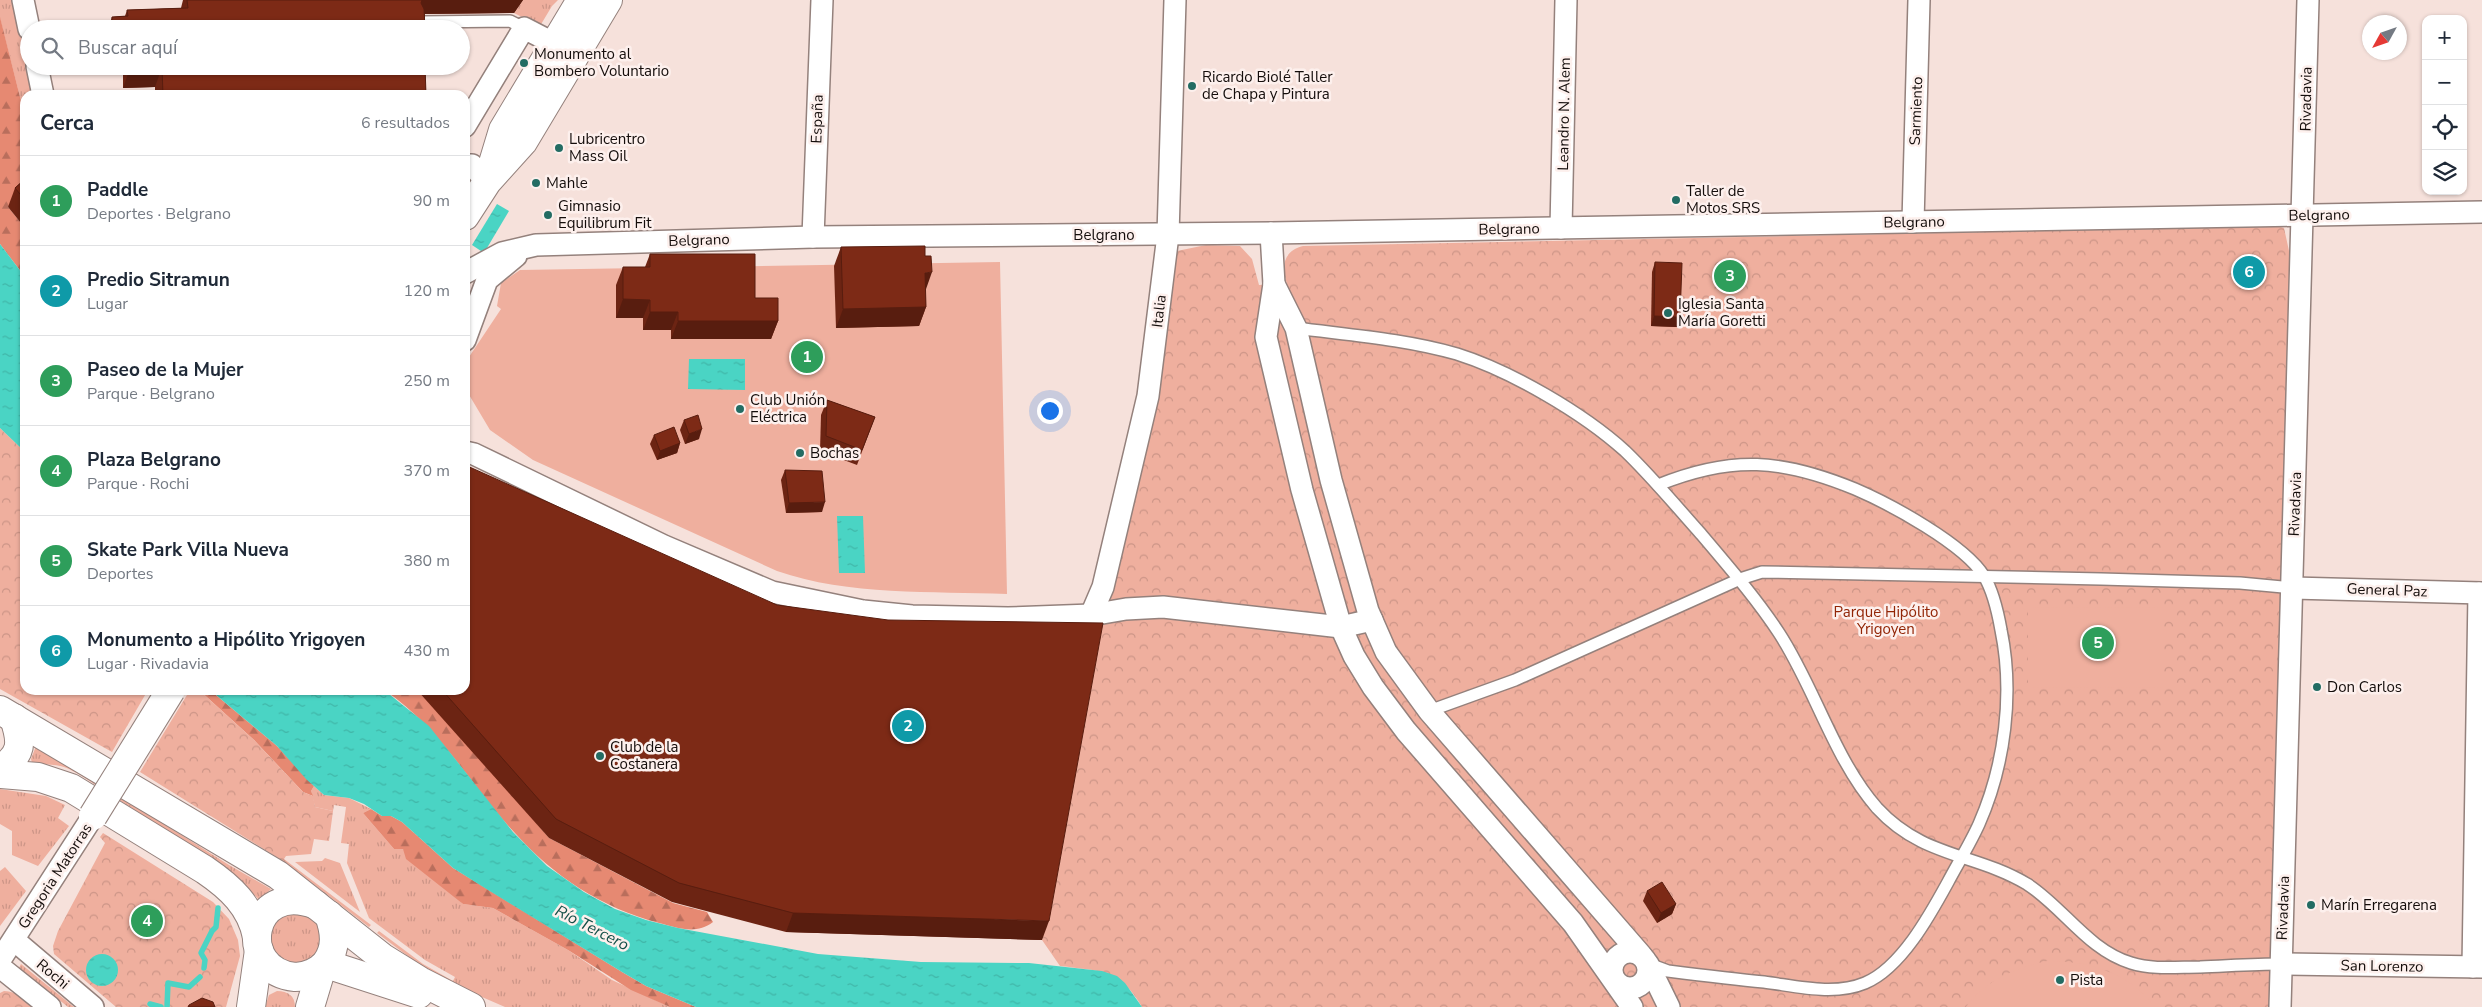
<!DOCTYPE html>
<html lang="es">
<meta charset="utf-8">
<style>
body{margin:0;font-family:"Nunito Sans",sans-serif;background:#f6f6f7;color:#1f2937}
.controls{position:absolute;right:15px;top:15px;display:grid;overflow:hidden;border-radius:10px;box-shadow:0 1px 4px #0004}
.controls button{width:45px;height:45px;display:grid;place-items:center;padding:0;border:0;border-bottom:1px solid #e0e1e3;background:#fff;color:#1f2937;font:25px sans-serif}
.compass{position:absolute;left:2362px;top:15px;width:45px;height:45px;border-radius:50%;background:#fff;box-shadow:0 1px 4px #0004;rotate:230deg}
.you{position:absolute;left:1049px;top:410px;width:18px;height:18px;margin:-12px;border:4px solid #fff;border-radius:50%;background:#1a73e8;box-shadow:0 0 0 8px #1a73e833}
.badge{display:grid;place-items:center;width:32px;height:32px;border-radius:50%;background:#236c63;color:#fff;font-size:16px;font-weight:700}
.pin{position:absolute;translate:-50% -50%;border:2px solid #fff;box-shadow:0 1px 5px #0006}
.list{margin:0;padding:0;list-style:none}
h2{display:flex;justify-content:space-between;align-items:center;height:65px;margin:0;padding:0 20px;font-size:21px}
h2 small{font-size:16px;font-weight:400;color:#747a83}
.list li{display:grid;grid-template-columns:32px 1fr auto;gap:15px;align-items:center;box-sizing:border-box;height:90px;padding:0 20px;border-top:1px solid #e0e1e3}
.list b{display:block;font-size:19px;white-space:nowrap}
.list p{margin:0;font-size:16px;white-space:nowrap;color:#747a83}
.list em{font-size:16px;font-style:normal;color:#747a83}
.icon{flex:none;width:28px;height:28px;fill:none;stroke:currentColor;stroke-width:2;stroke-linecap:round;stroke-linejoin:round}
.map{position:relative;flex:none;width:2482px;height:1007px;overflow:hidden}
.search{position:absolute;background:#fff;box-shadow:0 1px 4px #0004;left:20px;top:20px;width:450px;height:55px;display:flex;align-items:center;gap:12px;box-sizing:border-box;padding:0 18px;border-radius:28px;color:#747a83;font-size:19px}
.panel{position:absolute;background:#fff;box-shadow:0 1px 4px #0004;left:20px;top:90px;width:450px;height:605px;border-radius:15px}
.map>svg:first-child{display:block}
.grass{fill:url(#grass-tufts)}
.forest{fill:url(#forest-firs)}
.park{fill:url(#park-crowns)}
.garden{fill:#efaf9e}
.water{fill:url(#water-ripples)}
.lines{fill:none;stroke-linecap:round;stroke-linejoin:round}
.stream{stroke:#4ad4c4;stroke-width:5.5}
.lane-casing{stroke:#94817c;stroke-width:14}
.street-casing{stroke:#94817c;stroke-width:24}
.secondary-casing{stroke:#94817c;stroke-width:30}
.lane{stroke:#fff;stroke-width:11}
.street{stroke:#fff;stroke-width:21}
.secondary{stroke:#fff;stroke-width:28}
.secondary-bridge-casing{stroke:#94817c;stroke-width:30;stroke-linecap:butt}
.secondary-bridge{stroke:#fff;stroke-width:28}
.wall{fill:#6c2413}
.shaded-wall{fill:#581d0f}
.building{fill:#7d2a16;stroke:#581d0f}
.poi-dot{fill:#236c63;stroke:#fdf0ed;stroke-width:2}
.labels{text-anchor:middle;dominant-baseline:central;stroke-width:5;stroke-linejoin:round;paint-order:stroke}
.poi-label{font-size:15px;fill:#140d0b;stroke:#fdf0ed;text-anchor:start}
.street-label{font-size:15px;fill:#140d0b;stroke:#fdf0ed}
.park-label{font-size:15px;fill:#922506;stroke:#fdf0ed}
.water-label{font-size:16px;font-style:italic;fill:#144f48;stroke:#fdf0ed}
</style>
<div class="map">
<svg width="2482" height="1007" viewBox="0 0 2482 1007">
<defs>
<pattern id="grass-tufts" width="24" height="20" patternUnits="userSpaceOnUse" patternTransform="scale(1.25)"><rect width="24" height="20" fill="#efaf9e"/><path d="M3 7l-1-3M5 7V3M7 7l1-3M15 17l-1-3M17 17v-4M19 17l1-3" fill="none" stroke="#cc9587"/></pattern>
<pattern id="forest-firs" width="22" height="20" patternUnits="userSpaceOnUse" patternTransform="scale(1.25)"><rect width="22" height="20" fill="#e68972"/><path d="M5 1l3.5 6h-7zM16 11l3.5 6h-7z" fill="#b96e5c"/></pattern>
<pattern id="park-crowns" width="20" height="18" patternUnits="userSpaceOnUse" patternTransform="scale(1.25)"><rect width="20" height="18" fill="#efaf9e"/><path d="M2 6a3 3 0 1 1 6 0M12 15a3 3 0 1 1 6 0" fill="none" stroke="#cc9587"/></pattern>
<pattern id="water-ripples" width="26" height="14" patternUnits="userSpaceOnUse" patternTransform="scale(1.25)"><rect width="26" height="14" fill="#4ad4c4"/><path d="M2 4q2-2 4 0t4 0M15 11q2-2 4 0t4 0" fill="none" stroke="#40b5a7"/></pattern>
</defs>
<rect width="100%" height="100%" fill="#f6e1db"/>
<g class="grass">
<polygon points="0,0 14,0 34,95 25,95 25,117 0,18"/>
<polygon points="523,0 558,0 552,6 540,26 514,13"/>
<path d="M36 746H40L229 865 271 889 259 900 242 881 227 869 80 775C59 762 54 766 32 763L31 759Z"/>
<polygon points="314,786 324,795 349,798 371,809 363,813 394,849 403,849 463,904 493,908 568,950 612,980 670,1007 505,1007 452,984 421,966 377,933 379,931 423,964 453,981 455,977 425,960 369,918 347,863 349,844 341,843 346,807 334,805 333,811 315,807 311,791"/>
<polygon points="0,789 46,796 65,805 58,818 69,826 38,866 12,855 12,831 0,824"/>
<polygon points="325,858 340,863 360,912 295,862 322,861"/>
<polygon points="5,867 26,891 0,926 0,871"/>
<circle cx="296" cy="938" r="25"/>
<polygon points="21,964 74,1007 68,1007 19,968"/>
<path d="M277 991C288 991 295 996 295 1007H265L269 995Z"/>
</g>
<g class="forest">
<polygon points="0,17 25,117 25,192 8,207 25,228 25,277 0,244"/>
<polygon points="199,690 210,690 277,746 314,786 311,791 313,796 303,792 254,740"/>
<path d="M384 690H465L537 824 549 838 673 903 707 912 713 922C696 935 678 928 659 923 602 908 553 876 514 832 470 785 440 727 384 690Z"/>
<polygon points="371,809 382,816 391,816 402,822 453,868 622,972 646,986 696,1007 670,1007 631,990 568,950 493,908 463,904 406,859 403,849 394,849 363,813"/>
</g>
<g class="park">
<path d="M2278 226 2284 228 2291 260 2272 1007H1142C1120 969 1101 971 1060 966L1042 940 1096 643 1177 251 1206 245 1240 246 1252 259 1259 285 1287 284C1281 267 1283 251 1303 246Z"/>
<polygon points="0,428 25,452 25,690 148,690 112,752 0,689"/>
<polygon points="190,690 199,690 254,740 303,792 313,796 315,807 333,811 329,841 314,839 311,854 286,856 284,859 371,925 369,927 283,861 140,772"/>
<polygon points="103,833 213,902 229,919 238,940 240,956 226,1007 116,1007 54,954 53,946 58,931 105,843 100,837"/>
<path d="M4 991C18 992 25 998 36 1007H0V993Z"/>
</g>
<g class="garden">
<path d="M1000 262 1007 594C932 591 849 596 777 571L533 460 490 430 465 388V363L501 309 497 306 501 283 520 270Z"/>
<polygon points="2028,607 2164,608 2164,688 2028,687"/>
<path d="M2047 961C2089 961 2128 972 2155 1007H1966C1985 980 2016 968 2047 961Z"/>
</g>
<g class="water">
<polygon points="497,204 509,211 484,253 472,245"/>
<polygon points="0,244 25,277 25,452 0,428"/>
<polygon points="689,359 745,359 745,390 688,389"/>
<polygon points="837,516 863,516 865,573 839,573"/>
<polygon points="210,690 384,690 429,726 513,832 547,866 584,892 615,909 646,920 678,928 818,954 921,962 1029,963 1102,971 1117,976 1125,983 1142,1007 696,1007 646,986 622,972 480,885 453,868 402,822 391,816 382,816 364,804 349,798 324,795 306,779 277,746"/>
<circle cx="102" cy="970" r="16"/>
</g>
<g class="lines">
<g class="stream">
<polyline points="204,968 205,960 201,953 212,931 216,927 218,908"/>
<polyline points="150,1004 161,1007"/>
<polyline points="167,1007 168,983 189,987 200,977"/>
</g>
<g class="lane-casing">
<g id="lane">
<polyline points="421,22 510,21 524,28"/>
<path d="M1296 328C1349 335 1405 339 1457 354 1511 371 1583 413 1625 451 1652 477 1676 506 1701 534 1728 566 1756 598 1779 633 1815 688 1834 759 1877 808 1923 858 1975 853 2027 884 2063 907 2088 950 2131 963 2153 970 2177 967 2200 967 2227 966 2254 964 2281 964"/>
<polyline points="1429,711 1515,680 1740,579 1762,572 2101,579 2240,583 2293,588"/>
<path d="M1649 964 1668 971C1700 975 1732 979 1764 982 1796 986 1834 996 1865 983 1901 968 1930 915 1948 882 1958 863 1970 844 1979 824 2005 765 2014 693 2001 630 1998 613 1993 591 1984 576 1964 544 1890 504 1855 489 1782 459 1732 455 1658 485"/>
</g>
</g>
<g class="street-casing">
<g id="street">
<polyline points="23,0 29,29"/>
<polyline points="37,66 43,95"/>
<polyline points="465,126 524,28 555,44"/>
<polyline points="465,165 472,165 487,182"/>
<polyline points="1913,222 1919,0"/>
<polyline points="1561,228 1566,0"/>
<polyline points="1271,233 1274,284 1266,337 1302,490 1341,627 1354,656 1373,687 1406,731 1573,923 1632,1007"/>
<polyline points="813,237 822,0"/>
<polyline points="465,273 502,253 536,245 813,237 1271,233 2482,212"/>
<polyline points="1274,284 1296,328 1331,480 1368,611 1386,652 1429,711 1641,955"/>
<polyline points="465,340 487,280 516,256"/>
<polyline points="465,452 474,454 664,546 772,592 863,611 912,616 1008,618 1091,615 1126,609 1163,607 1341,627 1372,620"/>
<polyline points="2293,588 2482,593"/>
<polyline points="1091,615 1103,587 1148,396 1168,235 1175,0"/>
<polyline points="14,940 93,1007"/>
<circle cx="1630" cy="970" r="18"/>
<polyline points="0,960 93,816"/>
<polyline points="1648,964 1669,1007"/>
<polyline points="2281,964 2482,967"/>
<polyline points="0,967 50,1007"/>
<polyline points="2473,967 2479,593"/>
<polyline points="2280,1007 2308,0"/>
</g>
</g>
<g class="secondary-casing">
<g id="secondary">
<polyline points="490,173 503,130 581,0"/>
<polyline points="465,216 487,182 523,142 608,0"/>
<polyline points="0,710 278,875 383,958 420,981 471,1007"/>
<path d="M0 769C23 755 22 742 14 718"/>
<path d="M0 774 38 777 71 788 205 870C230 887 251 906 257 937"/>
<path d="M316 905C249 879 235 971 295 977 306 977 320 971 326 963 337 948 335 932 329 915"/>
<polyline points="326,964 419,994"/>
<polyline points="251,1007 259,950"/>
<polyline points="310,1007 322,967"/>
</g>
</g>
<use href="#lane" class="lane"/>
<use href="#street" class="street"/>
<use href="#secondary" class="secondary"/>
<g class="secondary-bridge-casing">
<polyline id="secondary-bridge" points="93,816 171,690"/>
</g>
<use href="#secondary-bridge" class="secondary-bridge"/>
</g>
<g class="wall">
<polygon points="183,0 523,0 514,13 425,14 425,29 108,29 112,17 125,16 127,10 181,8"/>
<polygon points="106,66 425,66 426,95 155,95 155,87 123,88 123,75 106,75"/>
<polygon points="25,179 25,228 8,207 15,188"/>
<polygon points="841,247 925,290 926,307 919,326 836,328 834,266"/>
<polygon points="650,254 755,298 778,321 771,339 671,339 671,330 643,330 643,318 616,318 616,285 623,267 645,267"/>
<polygon points="1655,262 1677,327 1651,326 1652,272"/>
<polygon points="827,400 875,417 857,465 820,451 821,415"/>
<polygon points="684,420 699,439 685,444 680,430"/>
<polygon points="654,435 680,443 677,453 657,460 650,444"/>
<polygon points="785,470 822,512 786,513 781,480"/>
<polygon points="417,690 465,690 1042,940 786,932 672,902 549,838"/>
<polygon points="1647,891 1676,904 1672,914 1657,923 1643,901"/>
</g>
<g class="shaded-wall">
<polygon points="422,0 523,0 514,13 418,14 421,3"/>
<polygon points="110,66 126,66 123,75 106,75"/>
<polygon points="162,67 155,87 123,88 130,68"/>
<polygon points="932,272 925,292 925,273"/>
<polygon points="623,299 650,300 643,318 616,318"/>
<polygon points="926,307 919,326 836,328 843,309"/>
<polygon points="650,312 678,312 671,330 643,330"/>
<polygon points="1654,316 1680,317 1677,327 1651,326"/>
<polygon points="678,321 778,321 771,339 671,339"/>
<polygon points="702,429 699,439 685,444 689,434"/>
<polygon points="680,443 677,453 657,460 660,451"/>
<polygon points="825,502 822,512 786,513 789,503"/>
<polygon points="1676,904 1672,914 1657,923 1661,913"/>
<polygon points="793,913 1049,921 1042,940 786,932"/>
</g>
<g class="building">
<polygon points="187,0 422,0 421,3 424,9 425,29 112,29 112,17 128,16 127,10 188,8"/>
<polygon points="130,66 425,66 426,95 163,95 162,67 130,68"/>
<polygon points="25,179 25,200 15,188"/>
<polygon points="925,246 925,256 931,256 932,272 925,273 926,307 843,309 841,247"/>
<polygon points="650,254 755,254 755,298 778,298 778,321 678,321 678,312 650,312 650,300 623,299 623,267 650,267"/>
<polygon points="1655,262 1682,263 1680,317 1654,316"/>
<polygon points="827,400 875,417 862,450 826,436"/>
<polygon points="698,415 702,429 689,434 684,420"/>
<polygon points="674,427 680,443 660,451 654,435"/>
<polygon points="465,465 777,605 888,620 1103,623 1049,921 793,913 679,883 556,819 442,690 465,690"/>
<polygon points="785,470 822,471 825,502 789,503"/>
<polygon points="1662,882 1676,904 1661,913 1647,891"/>
<polygon points="202,998 213,1002 215,1007 188,1007 189,1005"/>
</g>
<g class="poi-dot">
<circle cx="524" cy="63" r="5"/>
<circle cx="1192" cy="86" r="5"/>
<circle cx="559" cy="148" r="5"/>
<circle cx="536" cy="183" r="5"/>
<circle cx="1676" cy="200" r="5"/>
<circle cx="548" cy="215" r="5"/>
<circle cx="1668" cy="313" r="5"/>
<circle cx="740" cy="409" r="5"/>
<circle cx="800" cy="453" r="5"/>
<circle cx="2317" cy="687" r="5"/>
<circle cx="600" cy="756" r="5"/>
<circle cx="2311" cy="905" r="5"/>
<circle cx="2060" cy="980" r="5"/>
</g>
<g class="labels">
<g class="poi-label">
<text x="534" y="54">Monumento al<tspan x="534" dy="17">Bombero Voluntario</tspan></text>
<text x="1202" y="77">Ricardo Biolé Taller<tspan x="1202" dy="17">de Chapa y Pintura</tspan></text>
<text x="569" y="139">Lubricentro<tspan x="569" dy="17">Mass Oil</tspan></text>
<text x="546" y="183">Mahle</text>
<text x="1686" y="191">Taller de<tspan x="1686" dy="17">Motos SRS</tspan></text>
<text x="558" y="206">Gimnasio<tspan x="558" dy="17">Equilibrum Fit</tspan></text>
<text x="1678" y="304">Iglesia Santa<tspan x="1678" dy="17">María Goretti</tspan></text>
<text x="750" y="400">Club Unión<tspan x="750" dy="17">Eléctrica</tspan></text>
<text x="810" y="453">Bochas</text>
<text x="2327" y="687">Don Carlos</text>
<text x="610" y="747">Club de la<tspan x="610" dy="17">Costanera</tspan></text>
<text x="2321" y="905">Marín Erregarena</text>
<text x="2070" y="980">Pista</text>
</g>
<g class="street-label">
<text transform="translate(2306 99) rotate(-89)">Rivadavia</text>
<text transform="translate(1916 111) rotate(-88)">Sarmiento</text>
<text transform="translate(1564 114) rotate(-89)">Leandro N. Alem</text>
<text transform="translate(817 119) rotate(-88)">España</text>
<text transform="translate(2319 215) rotate(-1)">Belgrano</text>
<text transform="translate(1914 222) rotate(-1)">Belgrano</text>
<text transform="translate(1509 229) rotate(-1)">Belgrano</text>
<text x="1104" y="235">Belgrano</text>
<text transform="translate(699 240) rotate(-2)">Belgrano</text>
<text transform="translate(1159 311) rotate(-83)">Italia</text>
<text transform="translate(2295 504) rotate(-88)">Rivadavia</text>
<text transform="translate(2387 590) rotate(2)">General Paz</text>
<text transform="translate(55 876) rotate(-57)">Gregoria Matorras</text>
<text transform="translate(2283 908) rotate(-88)">Rivadavia</text>
<text transform="translate(2382 966) rotate(1)">San Lorenzo</text>
<text transform="translate(53 974) rotate(40)">Rochi</text>
</g>
<g class="park-label">
<text x="1886" y="612">Parque Hipólito<tspan x="1886" dy="17">Yrigoyen</tspan></text>
</g>
<g class="water-label">
<text transform="translate(592 928) rotate(27)">Río Tercero</text>
</g>
</g>
</svg>
<div class="controls">
<button>+</button>
<button>−</button>
<button><svg class="icon" aria-label="locate" viewBox="0 0 24 24"><circle cx="12" cy="12" r="6"/><path d="M12 2v4M12 18v4M2 12h4M18 12h4"/></svg></button>
<button><svg class="icon" aria-label="layers" viewBox="0 0 24 24"><path d="M12 4l9 5-9 5-9-5zM3 14l9 5 9-5"/></svg></button>
</div>
<svg class="compass" viewBox="-18 -18 36 36"><path d="M0-13l5 13h-10z" fill="#e53935"/><path d="M0 13l5-13h-10z" fill="#747a83"/></svg>
<div class="you"></div>
<div class="pin badge" style="left:807px;top:357px;background:#2e9e5b">1</div>
<div class="pin badge" style="left:908px;top:726px;background:#0f9aa8">2</div>
<div class="pin badge" style="left:1730px;top:276px;background:#2e9e5b">3</div>
<div class="pin badge" style="left:147px;top:921px;background:#2e9e5b">4</div>
<div class="pin badge" style="left:2098px;top:643px;background:#2e9e5b">5</div>
<div class="pin badge" style="left:2249px;top:272px;background:#0f9aa8">6</div>
<div class="search"><svg class="icon" aria-label="search" viewBox="0 0 24 24"><circle cx="10" cy="10" r="6"/><path d="M15 15l6 6"/></svg>Buscar aquí</div>
<section class="panel">
<h2>Cerca<small>6 resultados</small></h2>
<ul class="list">
<li><span class="badge" style="background:#2e9e5b">1</span><div><b>Paddle</b><p>Deportes · Belgrano</p></div><em>90 m</em></li>
<li><span class="badge" style="background:#0f9aa8">2</span><div><b>Predio Sitramun</b><p>Lugar</p></div><em>120 m</em></li>
<li><span class="badge" style="background:#2e9e5b">3</span><div><b>Paseo de la Mujer</b><p>Parque · Belgrano</p></div><em>250 m</em></li>
<li><span class="badge" style="background:#2e9e5b">4</span><div><b>Plaza Belgrano</b><p>Parque · Rochi</p></div><em>370 m</em></li>
<li><span class="badge" style="background:#2e9e5b">5</span><div><b>Skate Park Villa Nueva</b><p>Deportes</p></div><em>380 m</em></li>
<li><span class="badge" style="background:#0f9aa8">6</span><div><b>Monumento a Hipólito Yrigoyen</b><p>Lugar · Rivadavia</p></div><em>430 m</em></li>
</ul>
</section>
</div>
